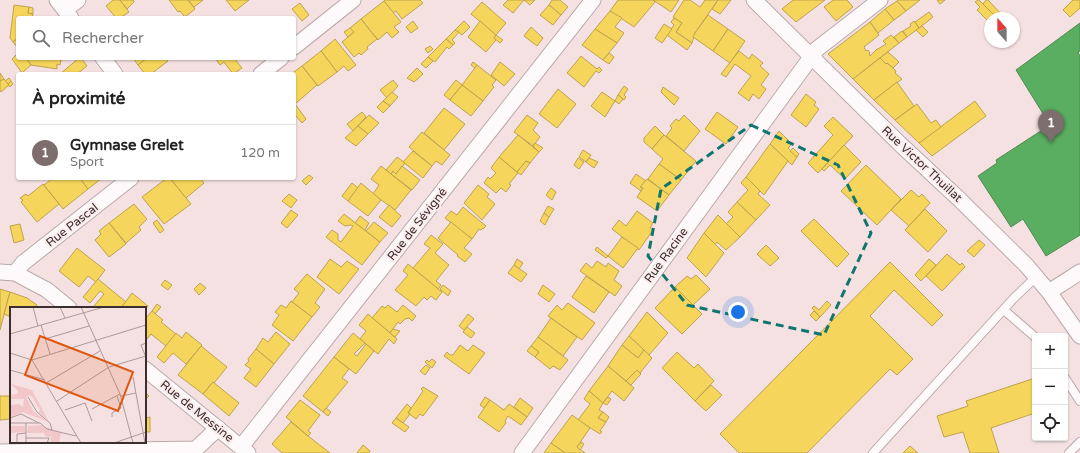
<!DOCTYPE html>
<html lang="fr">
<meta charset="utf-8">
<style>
body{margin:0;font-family:"Varela Round",sans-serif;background:#f2f2f2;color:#222}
.controls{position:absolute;right:12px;bottom:12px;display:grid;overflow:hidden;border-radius:4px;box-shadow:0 1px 3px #0004}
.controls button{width:36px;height:36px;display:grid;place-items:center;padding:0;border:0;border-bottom:1px solid #e0e0e0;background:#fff;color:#222;font:20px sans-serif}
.compass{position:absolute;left:984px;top:12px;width:36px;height:36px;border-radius:50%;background:#fff;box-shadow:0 1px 3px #0004;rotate:339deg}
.you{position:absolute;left:738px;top:312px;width:14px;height:14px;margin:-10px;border:3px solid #fff;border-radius:50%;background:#1a73e8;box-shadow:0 0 0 6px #1a73e833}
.badge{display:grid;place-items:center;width:26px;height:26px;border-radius:50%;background:#7d6d6d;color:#fff;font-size:13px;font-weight:700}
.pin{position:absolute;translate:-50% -33px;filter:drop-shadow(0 1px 2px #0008)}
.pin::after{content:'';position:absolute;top:21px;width:14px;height:12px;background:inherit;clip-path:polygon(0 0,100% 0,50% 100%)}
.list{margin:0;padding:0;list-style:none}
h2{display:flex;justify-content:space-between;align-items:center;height:52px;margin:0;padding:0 16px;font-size:17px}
h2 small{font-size:13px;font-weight:400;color:#767676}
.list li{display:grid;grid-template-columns:26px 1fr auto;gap:12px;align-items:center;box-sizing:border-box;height:56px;padding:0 16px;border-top:1px solid #e0e0e0}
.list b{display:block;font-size:15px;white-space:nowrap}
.list p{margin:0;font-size:13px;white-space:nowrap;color:#767676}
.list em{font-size:13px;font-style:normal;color:#767676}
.icon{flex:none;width:22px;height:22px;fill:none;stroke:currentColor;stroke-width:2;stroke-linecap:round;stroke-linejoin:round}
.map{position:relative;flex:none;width:1080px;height:453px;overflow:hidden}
.search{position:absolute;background:#fff;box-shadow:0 1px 3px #0004;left:16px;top:16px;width:280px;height:44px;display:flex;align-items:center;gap:10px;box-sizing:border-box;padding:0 14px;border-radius:4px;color:#767676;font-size:15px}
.panel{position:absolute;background:#fff;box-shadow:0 1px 3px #0004;left:16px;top:72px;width:280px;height:108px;border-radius:4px}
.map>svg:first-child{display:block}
.homes{fill:#f6d55c;stroke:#bea34e}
.public{fill:#5aae61;stroke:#518852}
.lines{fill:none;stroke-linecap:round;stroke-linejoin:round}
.lane-casing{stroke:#baa9aa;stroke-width:10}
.street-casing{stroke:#baa9aa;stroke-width:17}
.lane{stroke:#fefafb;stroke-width:8}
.street{stroke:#fefafb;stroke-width:15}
.marked{fill:none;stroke:#0f766e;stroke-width:3;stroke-dasharray:8 5;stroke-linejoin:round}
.labels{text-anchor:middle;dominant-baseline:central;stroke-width:4;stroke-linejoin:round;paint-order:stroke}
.street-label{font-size:12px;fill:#3c2e2e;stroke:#fcecec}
.inset-road{fill:none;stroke:#ac999a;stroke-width:1}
.view{fill:#df570e;fill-opacity:0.15;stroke:#df570e;stroke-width:2}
.inset-edge{fill:none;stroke:#3c2e2e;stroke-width:2}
</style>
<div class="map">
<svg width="1080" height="453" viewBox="0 0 1080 453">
<rect width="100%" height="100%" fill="#f6e1e2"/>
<g class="homes">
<polygon points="113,0 120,0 129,12 120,18 116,18 106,6"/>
<polygon points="120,0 133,0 134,2 127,9"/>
<polygon points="169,0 188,0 195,9 185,17 180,11 178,12"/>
<polygon points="188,0 203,0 194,7"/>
<polygon points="226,0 249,0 235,11"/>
<polygon points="385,0 420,0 423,3 402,19 396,11 393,13 384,1"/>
<polygon points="508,0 524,0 513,13 503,5"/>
<polygon points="524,0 535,0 530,5"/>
<polygon points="552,0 560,0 568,7 561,15 549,5"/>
<polygon points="618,0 653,0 655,2 634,27 610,11"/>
<polygon points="653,0 679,0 671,12"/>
<polygon points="684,0 690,0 700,7 705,0 718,0 695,33 692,43 676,32 682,23 673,17"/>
<polygon points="718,0 731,0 720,14 712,9"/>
<polygon points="793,0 825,0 796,22 782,9"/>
<polygon points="833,0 847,0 853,7 836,21 824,7"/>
<polygon points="898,0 920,0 906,11 897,1"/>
<polygon points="937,0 945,0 940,4"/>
<polygon points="978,0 979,0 997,18 990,18 990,23 977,10 980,7 975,2"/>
<polygon points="986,0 988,0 1005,18 997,18 983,4"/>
<polygon points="1073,0 1080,0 1080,8 1070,17 1063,10"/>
<polygon points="384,1 401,22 394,27 399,32 392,38 387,32 378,40 361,19"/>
<polygon points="897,1 906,11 894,20 885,9"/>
<polygon points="482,2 506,23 496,35 471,14"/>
<polygon points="300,3 309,15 302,21 292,9"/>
<polygon points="14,5 29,7 28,13 33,14 32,18 18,18 18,38 13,42 10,38"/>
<polygon points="549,5 561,15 553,25 540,15"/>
<polygon points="29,7 33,8 33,14 28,13"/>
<polygon points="885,9 894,20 878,33 870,22"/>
<polygon points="610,11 622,18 615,27 624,33 617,43 595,29"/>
<polygon points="929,12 933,17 919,28 915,22"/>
<polygon points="708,15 728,29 713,51 693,37 695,33"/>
<polygon points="674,18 682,23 676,32 692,43 687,50 667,35 674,25 671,22"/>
<polygon points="361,19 377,39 367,47 368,49 361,55 359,53 354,57 342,42 354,32 350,28"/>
<polygon points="413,21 418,28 411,33 406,27"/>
<polygon points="464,21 470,27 462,35 455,30"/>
<polygon points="480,21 496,35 494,38 496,40 486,52 468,37"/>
<polygon points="914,21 919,28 907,37 903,31 911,26 910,24"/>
<polygon points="870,22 879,35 864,47 866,51 868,50 870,53 869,54 870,56 877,49 878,49 886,44 883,41 891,35 899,43 853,79 828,54"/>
<polygon points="664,24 672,29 662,43 655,38"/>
<polygon points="922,26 928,32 923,37 916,30"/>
<polygon points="531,27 543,38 537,46 524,36"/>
<polygon points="350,28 354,32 348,37 344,32"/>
<polygon points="595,29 617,43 603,60 582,45"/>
<polygon points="728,29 745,41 730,63 713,51"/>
<polygon points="455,30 459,32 452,40 455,43 453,45 446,39"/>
<polygon points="902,31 907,37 899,43 894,37"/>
<polygon points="496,35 503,40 500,43 494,38"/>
<polygon points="18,38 18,48 13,42"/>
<polygon points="335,39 356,65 348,71 344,66 337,72 321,51"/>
<polygon points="446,39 453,45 449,49 447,47 435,62 428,57"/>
<polygon points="430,46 433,49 428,53 425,49"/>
<polygon points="321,51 337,72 318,86 302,66"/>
<polygon points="739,51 749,59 752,54 763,63 760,66 769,74 761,85 766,89 759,99 753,94 749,101 738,93 751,76 735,64 726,77 721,74"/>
<polygon points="888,52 899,62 893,68 887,63 886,64 880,58"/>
<polygon points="18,53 18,58 31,58 28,60 31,65 22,73 12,59"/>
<polygon points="609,53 614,57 609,64 603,60"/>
<polygon points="581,56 597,69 599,67 602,70 599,73 596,71 584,87 567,73"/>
<polygon points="428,57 433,61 426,68 421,64"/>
<polygon points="31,58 58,58 61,60 60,65 57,64 57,69 31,65 28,60"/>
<polygon points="79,58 81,58 87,66 77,74 60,74"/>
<polygon points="133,58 147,58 138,65"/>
<polygon points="147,58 165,58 168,61 151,74 145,74 138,65"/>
<polygon points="215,58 234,58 242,68 233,74 224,62 220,65"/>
<polygon points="880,58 886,64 887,63 893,68 896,71 895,73 902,79 874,100 853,79"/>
<polygon points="473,62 477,65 475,68 471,65"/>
<polygon points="500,62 515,74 504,86 491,75"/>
<polygon points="477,65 496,80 492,85 494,87 483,101 462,85"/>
<polygon points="302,66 317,85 295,104 294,74 291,74"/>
<polygon points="417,68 423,74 414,82 407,78"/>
<polygon points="0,73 4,79 0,81"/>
<polygon points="9,78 11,81 8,84 5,81"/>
<polygon points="4,79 9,85 1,92 0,90 0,81"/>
<polygon points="393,80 398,86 387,98 380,90"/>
<polygon points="456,80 462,85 450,100 444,95"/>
<polygon points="11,81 13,84 10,87 8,84"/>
<polygon points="897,82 914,106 895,120 874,100"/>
<polygon points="462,85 483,101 471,116 450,100"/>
<polygon points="624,86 628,89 624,95 626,97 624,100 618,95"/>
<polygon points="663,87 679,98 674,105 661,92"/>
<polygon points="558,89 576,104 557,128 539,114"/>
<polygon points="392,92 398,97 390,106 383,101"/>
<polygon points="602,92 615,101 605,117 591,106"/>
<polygon points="806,94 816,102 814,105 819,109 806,127 791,115"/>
<polygon points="618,95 623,99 619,104 615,101"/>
<polygon points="383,101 390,106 383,113 377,107"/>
<polygon points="975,101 986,116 932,156 919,143"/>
<polygon points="295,104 306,119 302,123 296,116 294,117"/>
<polygon points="917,104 931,123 936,120 941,127 919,143 895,120"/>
<polygon points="444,108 465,124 444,150 424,133"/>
<polygon points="362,112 366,117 353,131 347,124"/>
<polygon points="717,112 738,127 726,144 705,129"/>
<polygon points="369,115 379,123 368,134 358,126"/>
<polygon points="527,115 538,123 533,130 540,137 533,146 514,132"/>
<polygon points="684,115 700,131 684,151 666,136 672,128 670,126 676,119 679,121"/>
<polygon points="833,117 853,136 818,173 808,163 833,135 824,126"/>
<polygon points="358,126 368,134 356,146 345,138"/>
<polygon points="655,126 664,135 652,149 644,142 644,138"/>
<polygon points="779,131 792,144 788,148 797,157 792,165 770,144"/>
<polygon points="422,132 450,155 442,165 436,161 432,166 409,147"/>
<polygon points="518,135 539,152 530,163 526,161 517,172 499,157"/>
<polygon points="664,135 696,161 681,180 659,164 663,159 652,149"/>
<polygon points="535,143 543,148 539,152 533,146"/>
<polygon points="770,144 788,161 764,195 746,177"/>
<polygon points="844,145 861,162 845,179 830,165 824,171 822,169"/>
<polygon points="793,148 799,154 797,157 790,151"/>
<polygon points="583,150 591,155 586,162 579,157"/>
<polygon points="413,151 432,166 423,178 403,162"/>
<polygon points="397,157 405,163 396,174 393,171 391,174 386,170"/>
<polygon points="499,157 518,173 509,184 511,185 506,192 501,188 496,193 484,183 488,177 490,179 496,173 491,168"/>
<polygon points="578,158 584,162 579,169 574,165"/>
<polygon points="589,158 598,162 594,168 586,162"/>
<polygon points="526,161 530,163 521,175 517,172"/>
<polygon points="659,164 681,180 669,195 648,179"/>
<polygon points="866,165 901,199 877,225 841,191"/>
<polygon points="381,166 411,190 395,210 373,194 379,185 371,179"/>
<polygon points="402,166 420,180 412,190 391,174 393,171 396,174"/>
<polygon points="636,174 646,181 640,187 643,188 641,191 630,183"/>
<polygon points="309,175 313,178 306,185 302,181"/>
<polygon points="746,177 760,191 758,194 770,205 756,220 737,202 748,190 741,183"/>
<polygon points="53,178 80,178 88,189 63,209 44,185"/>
<polygon points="80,178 102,178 88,189"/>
<polygon points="167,178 170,178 191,204 164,224 142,197"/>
<polygon points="170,178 200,178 204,183 186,198"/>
<polygon points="647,179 669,195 657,211 637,197 643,188 640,187"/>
<polygon points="352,183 358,188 348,201 342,196"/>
<polygon points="361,183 381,200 368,216 348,201"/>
<polygon points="43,184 59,204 37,222 21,202 23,200 20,198 26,194 28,196"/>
<polygon points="478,185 489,194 487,197 495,204 482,220 464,203"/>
<polygon points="551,188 556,192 552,200 546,195"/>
<polygon points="911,190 919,197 922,194 930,203 909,226 891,210"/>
<polygon points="289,194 297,200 291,208 282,201"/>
<polygon points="737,202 756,220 740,237 726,224 733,217 728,212"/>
<polygon points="134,204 147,219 139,227 141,230 126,243 109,223"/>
<polygon points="389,205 401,216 392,227 379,217"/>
<polygon points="548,206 554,209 549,217 544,213"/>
<polygon points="463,207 486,226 483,229 483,228 481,230 479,229 472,239 445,218 451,211 457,215"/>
<polygon points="925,209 947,231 928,252 905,230"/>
<polygon points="291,210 298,215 287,228 281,223"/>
<polygon points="637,211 653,223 650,228 653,230 639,250 612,229 619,220 626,226"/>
<polygon points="544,213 549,217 545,225 540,221"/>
<polygon points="344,214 380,242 362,265 326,237 332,230 338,234 338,240 341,242 353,226 351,225 345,226 338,221"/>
<polygon points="718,215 740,237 726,250 717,242 715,245 704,233"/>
<polygon points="360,216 369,223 365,230 355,223"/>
<polygon points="814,219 849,254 837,267 801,231"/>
<polygon points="157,220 164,230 160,233 153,223"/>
<polygon points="374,222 388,233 380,242 366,231"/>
<polygon points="451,222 472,239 464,248 472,254 465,262 457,256 458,255 438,238"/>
<polygon points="109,223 126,244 109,257 95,240 101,234 99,231"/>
<polygon points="20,224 24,240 14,243 10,226"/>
<polygon points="704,233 724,253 706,277 687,258"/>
<polygon points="431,235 443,244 435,253 449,265 436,281 441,285 438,289 413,268 430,248 424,244"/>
<polygon points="622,237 638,248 623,268 608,256"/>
<polygon points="979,240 985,245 974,257 967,251"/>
<polygon points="766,245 779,258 770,266 757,254"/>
<polygon points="597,247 608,256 606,258 595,250"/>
<polygon points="77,248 105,270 96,282 88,276 79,287 59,271"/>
<polygon points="947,254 960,265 962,263 965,267 942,291 926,276"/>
<polygon points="330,259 341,267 347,261 359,269 339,294 317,277"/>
<polygon points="517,259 523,263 519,269 514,265"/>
<polygon points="929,259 936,265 921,281 915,275"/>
<polygon points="597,261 606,267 608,263 619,271 614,280 622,286 615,296 580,271 586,263 592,268"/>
<polygon points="890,262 943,315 932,326 894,290 870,316 913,359 897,375 890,369 807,453 739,453 720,434"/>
<polygon points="408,264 442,292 436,300 431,296 427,300 424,297 416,306 395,290 408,275 403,271"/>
<polygon points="514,265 527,274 521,282 508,273"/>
<polygon points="307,274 325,289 315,303 320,307 312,317 292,302 299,293 294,289"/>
<polygon points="696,275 710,289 693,305 675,287 687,276 691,279"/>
<polygon points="586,276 609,292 594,313 572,297"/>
<polygon points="98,279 126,302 121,308 96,308 94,306 104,294 100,291 90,303 83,297"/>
<polygon points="165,280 172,285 168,290 161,285"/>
<polygon points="200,283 206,288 199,295 194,289"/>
<polygon points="443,285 451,291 448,296 440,289"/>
<polygon points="543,285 555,294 549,302 538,294"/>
<polygon points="675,287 702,314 682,334 655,308"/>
<polygon points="0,289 10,292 0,330"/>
<polygon points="10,292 27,298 37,305 36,308 11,308 11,317 4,314"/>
<polygon points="132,293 148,306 145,310 145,308 121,308"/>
<polygon points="291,301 312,317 293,341 272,325 279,315 275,312 281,305 286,308"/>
<polygon points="827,301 831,305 820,317 812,308 814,306 819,310"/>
<polygon points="568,303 595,323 582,340 548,316 557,305 562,310"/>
<polygon points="157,304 161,307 155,314 152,311"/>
<polygon points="388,305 397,312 403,305 416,316 412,321 409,318 405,319 400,324 398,322 390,333 372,318 382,306 385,308"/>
<polygon points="152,311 163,320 161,322 176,334 166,346 151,334 147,339 145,338 145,319"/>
<polygon points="814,311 820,317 816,321 810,315"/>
<polygon points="647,312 668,333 649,355 629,336"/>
<polygon points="368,314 397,339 394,344 389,339 378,354 360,339 366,331 359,325"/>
<polygon points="468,314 474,319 464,330 459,326"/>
<polygon points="551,318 577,337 563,356 538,337"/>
<polygon points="467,327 475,333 471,338 463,332"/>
<polygon points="393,329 400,331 395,337 390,333"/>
<polygon points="186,332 202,345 186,364 173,353 164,363 157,357 176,333 182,338"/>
<polygon points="276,332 290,344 274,364 256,349 263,338 268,342"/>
<polygon points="353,333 365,343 354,354 357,356 366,344 374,351 356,374 334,357"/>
<polygon points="629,336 644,350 638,358 622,345"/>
<polygon points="538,337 568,360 560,370 553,366 550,369 535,357 539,352 531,346"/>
<polygon points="460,345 468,351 473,345 485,353 469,374 444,356 447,352 450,355 453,355"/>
<polygon points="622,345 638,358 644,350 652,358 640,373 637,370 626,381 608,366"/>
<polygon points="201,346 227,367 214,383 213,382 203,394 178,375"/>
<polygon points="531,346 539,352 535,357 527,351"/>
<polygon points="256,349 274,364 256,387 244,378 251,369 245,365 249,361 248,359"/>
<polygon points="677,352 694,368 698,364 714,381 695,401 662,368"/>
<polygon points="334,357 349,369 342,378 348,382 323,412 303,396"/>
<polygon points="432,359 436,362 432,368 425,362 427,360 429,362"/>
<polygon points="426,365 430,368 425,375 420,371"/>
<polygon points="608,366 634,388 624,401 612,391 603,403 589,391"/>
<polygon points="637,370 641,374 631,385 626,381"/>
<polygon points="1035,378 1035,413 991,428 999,453 970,453 963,432 944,437 937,416 968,406 966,401"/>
<polygon points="213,382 239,403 229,416 203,394"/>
<polygon points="711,385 722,395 706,411 695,401"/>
<polygon points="423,387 438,396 423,416 420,414 416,419 408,413 423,391 421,389"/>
<polygon points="589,391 603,403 599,410 603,412 598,418 606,422 600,431 602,432 600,434 578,420 590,404 584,399"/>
<polygon points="145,392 149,396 145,400"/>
<polygon points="0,396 11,396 11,419 0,420"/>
<polygon points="485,397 490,400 484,408 480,405"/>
<polygon points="608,397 611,399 607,405 603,403"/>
<polygon points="520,398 533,408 527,417 514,407"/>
<polygon points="300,400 320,415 308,431 311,433 308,436 286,417"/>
<polygon points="490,400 504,410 509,404 527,417 521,425 508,416 505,421 506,423 499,432 478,417"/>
<polygon points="407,404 411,408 408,413 410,414 403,423 396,418"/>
<polygon points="326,408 331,412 328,416 323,412"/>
<polygon points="145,409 145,418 150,417 150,432 145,432"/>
<polygon points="603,412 609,417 606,422 598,418"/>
<polygon points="572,415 590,428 577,447 585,453 565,453 551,443"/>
<polygon points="396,418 409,427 405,432 392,423"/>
<polygon points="291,422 308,436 330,453 282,453 272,444"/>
<polygon points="581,442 584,444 580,450 577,447"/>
<polygon points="551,443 565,453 544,453"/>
<polygon points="363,445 370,451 369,453 357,453"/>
<polygon points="910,446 918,453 903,453"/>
</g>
<polygon class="public" points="1080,23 1080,51 1078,52 1080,56 1080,235 1046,256 1023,219 1011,227 978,176 997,163 996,160 1050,125 1016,70"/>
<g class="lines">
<g class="lane-casing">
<g id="lane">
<polyline points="1004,310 1035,337"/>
<polyline points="1065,378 1080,401"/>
<polyline points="873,453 1014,298 1036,277"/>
<polyline points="1069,453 1080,442"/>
</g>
</g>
<g class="street-casing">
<g id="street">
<polyline points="57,0 71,18"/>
<polyline points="754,0 900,144 958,198 1026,265 1049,292 1080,336"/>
<polyline points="65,10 78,0"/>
<polyline points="294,47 353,0"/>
<polyline points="103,58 115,74"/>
<polyline points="261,74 281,58"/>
<polyline points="0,272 15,273 47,290 69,308"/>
<polyline points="15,273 23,263 131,178"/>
<polyline points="1049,292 1080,272"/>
<polyline points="145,369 248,453"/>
<polyline points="241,447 593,0"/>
<polyline points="0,452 196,449 218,428"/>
<polyline points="522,453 817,49 880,0"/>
</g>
</g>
<use href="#lane" class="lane"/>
<use href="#street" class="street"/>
</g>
<path class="marked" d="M751 125 838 165 871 233 824 335 687 305 648 256 661 189Z"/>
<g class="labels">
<g class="street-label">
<text transform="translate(922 164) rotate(43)">Rue Victor Thuillat</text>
<text transform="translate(417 224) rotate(-52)">Rue de Sévigné</text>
<text transform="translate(72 225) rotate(-38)">Rue Pascal</text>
<text transform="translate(666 255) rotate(-54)">Rue Racine</text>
<text transform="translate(197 411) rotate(39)">Rue de Messine</text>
</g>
</g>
<g transform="translate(10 307)">
<rect width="136" height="136" fill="#f6e1e2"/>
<path d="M1 77 22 83 38 113 29 105 30 103 21 88 16 90 24 105 38 115 13 105 0 110 1 98 9 97 13 100 14 92H0V88L7 87 8 84ZM31 118 51 126 49 136H40L42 127 40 130 35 129 34 126H17L18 119ZM1 119H15V125L0 126Z" fill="#f2c7c9"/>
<path class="inset-road" d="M23 0 28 19M50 0 55 11M71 0 110 87 123 136M31 18 40 47M0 27 94 0M35 32 79 19M0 46 22 53M135 48 131 38 136 36M22 53 136 18M22 53 71 136M0 63 35 73M123 70 135 136M36 76 90 44M111 89 126 86M18 90 27 105 40 116 42 123M47 94 99 60 136 49M82 102 110 87M55 103 75 96 82 114M102 110V106L111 101 107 89M0 111 11 107 29 116M0 116H30L37 122 66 129M16 116V136M16 131H39L37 136M7 136V127L16 126M104 136 136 125"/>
<path class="view" d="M30 29 123 65 108 104 15 68Z"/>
<rect width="136" height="136" class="inset-edge"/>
</g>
</svg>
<div class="controls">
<button>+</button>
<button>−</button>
<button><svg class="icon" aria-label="locate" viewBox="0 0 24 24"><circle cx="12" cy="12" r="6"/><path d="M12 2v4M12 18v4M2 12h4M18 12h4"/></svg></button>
</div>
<svg class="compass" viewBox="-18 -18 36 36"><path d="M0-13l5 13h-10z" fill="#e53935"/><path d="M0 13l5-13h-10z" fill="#767676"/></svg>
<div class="you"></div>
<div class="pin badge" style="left:1051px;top:143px">1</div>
<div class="search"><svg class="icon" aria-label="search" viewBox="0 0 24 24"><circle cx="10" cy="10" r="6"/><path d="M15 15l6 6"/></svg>Rechercher</div>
<section class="panel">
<h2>À proximité<small></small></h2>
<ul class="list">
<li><span class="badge">1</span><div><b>Gymnase Grelet</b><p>Sport</p></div><em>120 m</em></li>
</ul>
</section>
</div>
